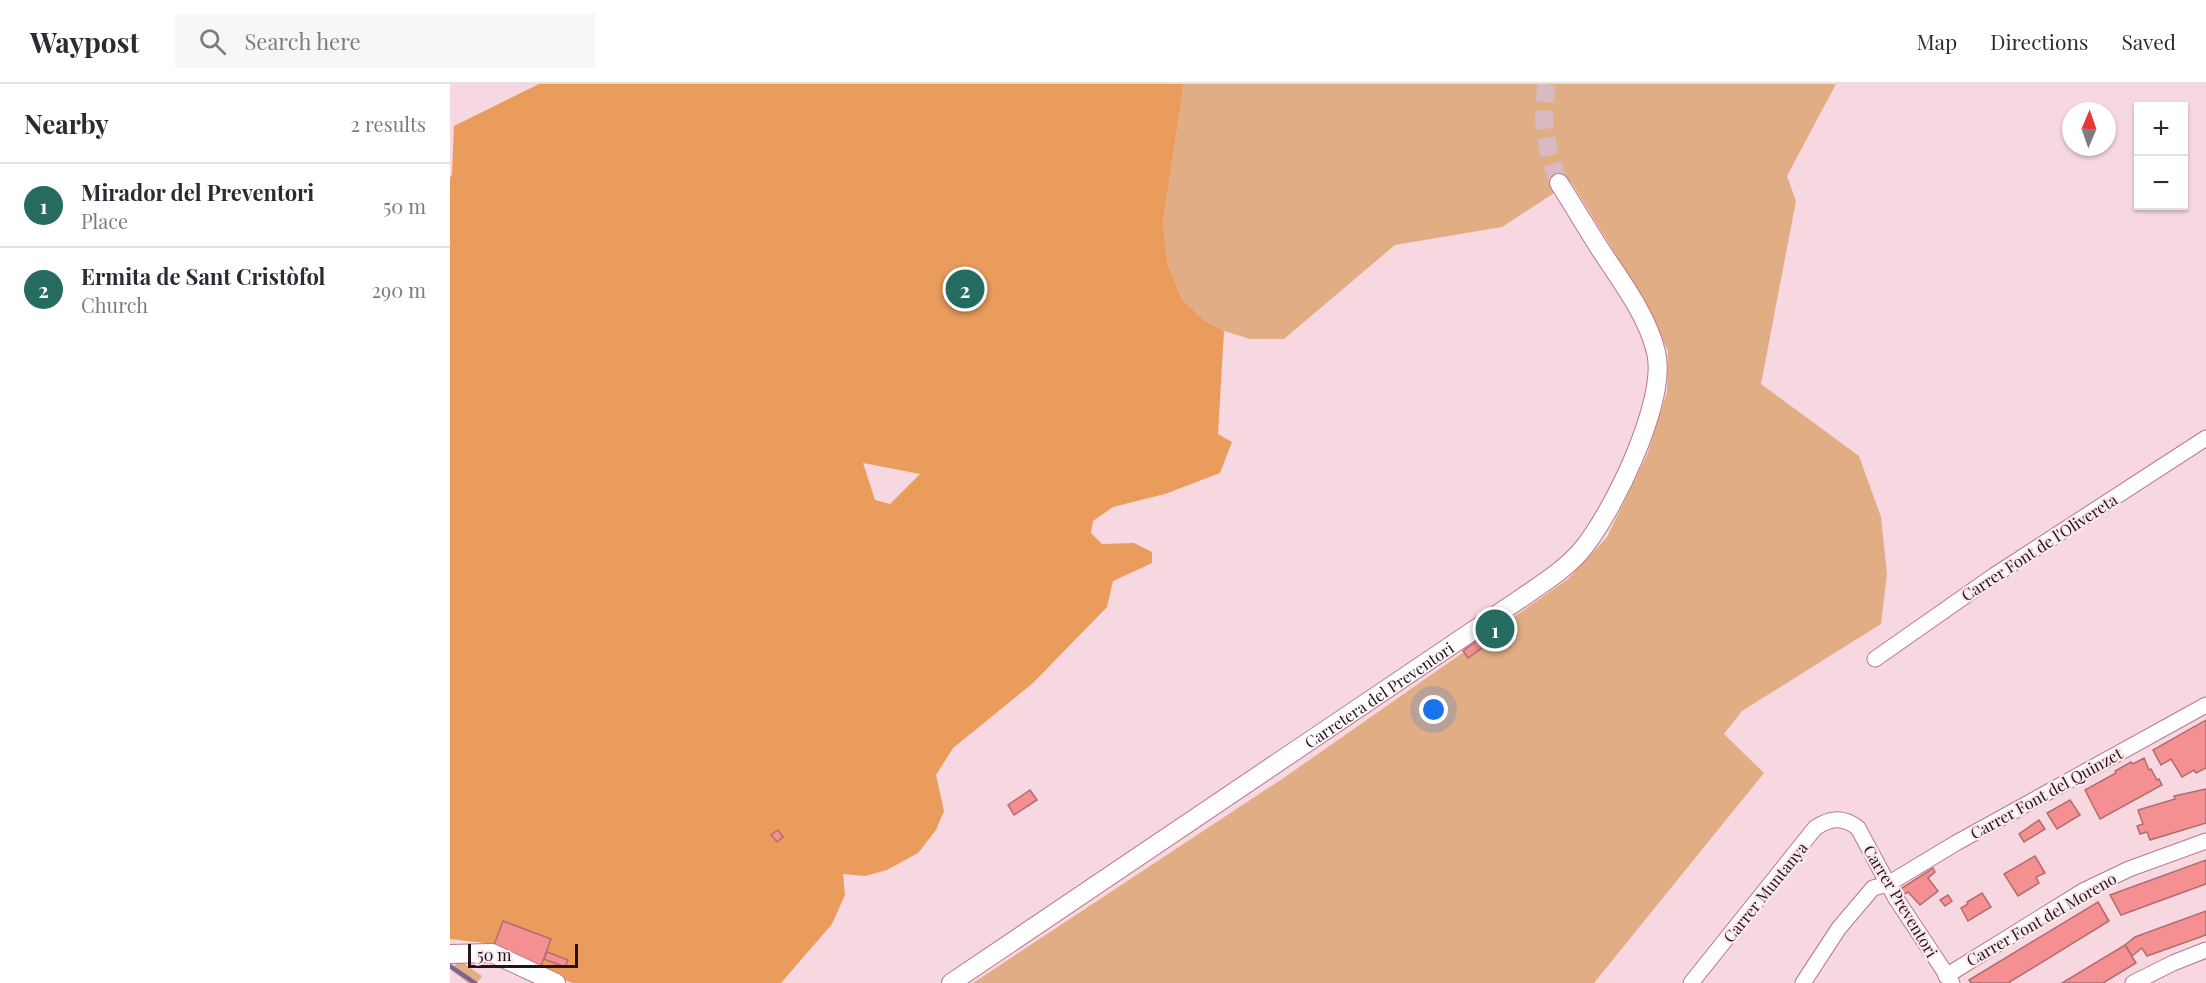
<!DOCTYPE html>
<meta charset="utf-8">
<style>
body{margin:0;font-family:"Playfair Display",serif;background:#f7f7f7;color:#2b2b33}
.controls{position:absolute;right:18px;top:18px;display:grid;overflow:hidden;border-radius:0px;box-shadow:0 2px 4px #0004}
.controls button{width:54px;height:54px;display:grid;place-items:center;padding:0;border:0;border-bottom:2px solid #e1e1e2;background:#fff;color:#2b2b33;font:30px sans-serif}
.compass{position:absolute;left:1612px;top:18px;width:54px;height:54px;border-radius:50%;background:#fff;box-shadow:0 2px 4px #0004;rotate:2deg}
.scale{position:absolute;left:18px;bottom:15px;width:110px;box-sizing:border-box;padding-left:6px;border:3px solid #2a1019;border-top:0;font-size:16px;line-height:21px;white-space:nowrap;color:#2a1019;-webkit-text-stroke:4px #f9eaee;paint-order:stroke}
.you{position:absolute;left:984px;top:626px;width:21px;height:21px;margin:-15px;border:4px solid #fff;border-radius:50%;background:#1a73e8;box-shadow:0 0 0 9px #1a73e833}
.badge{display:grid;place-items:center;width:39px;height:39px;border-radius:50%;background:#266b5f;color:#fff;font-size:20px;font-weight:700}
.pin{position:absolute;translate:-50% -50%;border:3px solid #fff;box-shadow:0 2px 6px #0006}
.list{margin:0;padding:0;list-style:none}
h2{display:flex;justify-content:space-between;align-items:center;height:78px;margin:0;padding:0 24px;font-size:26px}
h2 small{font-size:20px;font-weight:400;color:#7c7c81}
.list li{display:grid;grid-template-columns:39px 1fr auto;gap:18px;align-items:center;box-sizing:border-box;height:84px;padding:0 24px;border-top:2px solid #e1e1e2}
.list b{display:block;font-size:22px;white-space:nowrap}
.list p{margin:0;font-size:20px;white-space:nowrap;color:#7c7c81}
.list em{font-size:20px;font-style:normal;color:#7c7c81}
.icon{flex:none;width:33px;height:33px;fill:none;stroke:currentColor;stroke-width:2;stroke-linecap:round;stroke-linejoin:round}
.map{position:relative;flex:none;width:1756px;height:899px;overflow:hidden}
header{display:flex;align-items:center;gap:36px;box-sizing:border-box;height:84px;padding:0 30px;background:#fff;border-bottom:2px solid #e1e1e2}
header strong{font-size:28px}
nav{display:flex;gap:33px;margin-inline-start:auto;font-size:21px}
.search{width:420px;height:54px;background:#f7f7f7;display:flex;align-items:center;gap:15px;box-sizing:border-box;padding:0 21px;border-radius:0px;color:#7c7c81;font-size:22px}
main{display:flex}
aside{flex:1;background:#fff}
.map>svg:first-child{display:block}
.green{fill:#e1ad85}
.forest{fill:#ea9c5d;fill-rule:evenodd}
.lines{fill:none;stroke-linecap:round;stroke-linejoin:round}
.stream{stroke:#7d619e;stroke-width:4.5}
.building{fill:#f48f92;stroke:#b36c6e;stroke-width:1.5}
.tertiary-tunnel{stroke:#d8bac2;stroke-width:18;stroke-dasharray:18 9;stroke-linecap:butt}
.minor-casing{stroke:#ba758c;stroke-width:17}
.tertiary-casing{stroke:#ba758c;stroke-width:20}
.minor{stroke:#fff;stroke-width:15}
.tertiary{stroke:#fff;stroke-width:18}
.labels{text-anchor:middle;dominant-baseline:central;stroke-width:4.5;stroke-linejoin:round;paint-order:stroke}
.street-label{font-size:16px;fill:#2a1019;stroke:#f9eaee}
</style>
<header>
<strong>Waypost</strong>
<div class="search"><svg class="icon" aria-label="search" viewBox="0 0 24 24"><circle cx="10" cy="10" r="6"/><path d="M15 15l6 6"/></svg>Search here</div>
<nav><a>Map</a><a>Directions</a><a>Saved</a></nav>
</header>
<main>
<aside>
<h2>Nearby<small>2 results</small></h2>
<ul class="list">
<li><span class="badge">1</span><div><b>Mirador del Preventori</b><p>Place</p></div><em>50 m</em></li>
<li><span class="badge">2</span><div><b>Ermita de Sant Cristòfol</b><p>Church</p></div><em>290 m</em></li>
</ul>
</aside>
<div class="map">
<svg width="1756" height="899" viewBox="0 0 1756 899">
<rect width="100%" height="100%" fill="#f7d8e0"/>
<g class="green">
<polygon points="734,0 1386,0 1337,92 1346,117 1311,300 1409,372 1431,433 1437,490 1431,540 1292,627 1274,650 1314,689 1144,899 523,899 835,693 1118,495 1157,453 1197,371 1217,308 1218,267 1197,221 1121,98 1052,143 945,161 834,255 800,255 774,247 754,236 732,215 718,181 713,138"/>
<polygon points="9,876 32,892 27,899 18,899 1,886"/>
</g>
<path class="forest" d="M89 0H734L713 138 718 181 732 215 754 236 774 247 768 350 782 358 770 389 715 410 663 423 643 437 641 449 652 460 684 459 702 468V479L663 497 657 523 583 599 503 664 486 691 494 727 486 746 468 769 437 786 415 792 393 790 395 811 382 840 331 899H122L34 859 0 855V94L2 90 4 42ZM413 379 470 390 440 420 425 416Z"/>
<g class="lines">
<polyline class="stream" points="0,882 25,899"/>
</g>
<g class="building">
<polygon points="517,193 527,200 511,220 502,223 498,219 499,212"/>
<polygon points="1031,554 1036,561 1018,574 1013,567"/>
<polygon points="1756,636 1756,684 1746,689 1744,686 1732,693 1721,675 1711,681 1703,666"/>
<polygon points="1694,674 1699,686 1701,685 1707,696 1709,695 1712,701 1650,735 1635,706 1666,689 1665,687 1681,678 1683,680"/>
<polygon points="1756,705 1756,739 1700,756 1697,748 1690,750 1687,742 1693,740 1688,726 1725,715 1724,712"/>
<polygon points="580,706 587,716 564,731 558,721"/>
<polygon points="1620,716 1630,731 1607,745 1597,729"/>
<polygon points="1589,736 1595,745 1574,758 1569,750"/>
<polygon points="328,746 333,753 327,758 321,751"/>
<polygon points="1585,772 1595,789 1586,793 1589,799 1568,812 1554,790"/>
<polygon points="1756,776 1756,800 1671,831 1660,811"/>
<polygon points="1483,784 1485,788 1478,794 1488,807 1470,821 1458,808 1453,811 1449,806"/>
<polygon points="1532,809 1541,823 1518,837 1511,824 1518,820 1517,818"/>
<polygon points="1498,811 1502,817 1495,822 1490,816"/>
<polygon points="1648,818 1659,837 1558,899 1521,899 1519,896"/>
<polygon points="1756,827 1756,851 1697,872 1692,864 1682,872 1675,861 1685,853"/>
<polygon points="53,837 101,855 91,882 43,864"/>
<polygon points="1675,861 1686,879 1653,899 1612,899"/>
<polygon points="97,868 118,876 115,883 94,875"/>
</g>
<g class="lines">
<path class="tertiary-tunnel" d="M1097 0C1090 36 1096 66 1109 99"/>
<g class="minor-casing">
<g id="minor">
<polyline points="1425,575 1545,491 1756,354"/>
<polyline points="1496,892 1633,807 1679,785 1756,757"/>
<path d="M1241 899 1365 744C1380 734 1393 732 1408 744L1445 813 1502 899"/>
<polyline points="1353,899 1389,844 1423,804 1438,800 1506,759 1756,621"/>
<polyline points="1683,899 1723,879 1756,866"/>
</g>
</g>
<g class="tertiary-casing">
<g id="tertiary">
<polyline points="0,870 42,869 106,899"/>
<path id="s1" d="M501 899 1073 513C1093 499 1114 486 1130 468 1162 431 1218 316 1206 268 1197 231 1171 197 1150 165 1136 143 1123 121 1109 99"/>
</g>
</g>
<use href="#minor" class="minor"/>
<use href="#tertiary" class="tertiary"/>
</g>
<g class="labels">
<g class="street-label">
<text transform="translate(1589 463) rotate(-33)">Carrer Font de l'Olivereta</text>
<text stroke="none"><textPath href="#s1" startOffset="516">Carretera del Preventori</textPath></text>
<text transform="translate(1596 709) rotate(-29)">Carrer Font del Quinzet</text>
<text transform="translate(1315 808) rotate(-51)">Carrer Muntanya</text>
<text transform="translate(1451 817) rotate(59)">Carrer Preventori</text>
<text transform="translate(1591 835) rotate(-30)">Carrer Font del Moreno</text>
</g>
</g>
</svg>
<div class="controls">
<button>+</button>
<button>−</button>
</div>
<svg class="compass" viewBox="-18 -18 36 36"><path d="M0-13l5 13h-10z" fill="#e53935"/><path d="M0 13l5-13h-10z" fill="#7c7c81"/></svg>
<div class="scale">50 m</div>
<div class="you"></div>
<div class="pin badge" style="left:1045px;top:545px">1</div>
<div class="pin badge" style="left:515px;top:205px">2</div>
</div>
</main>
